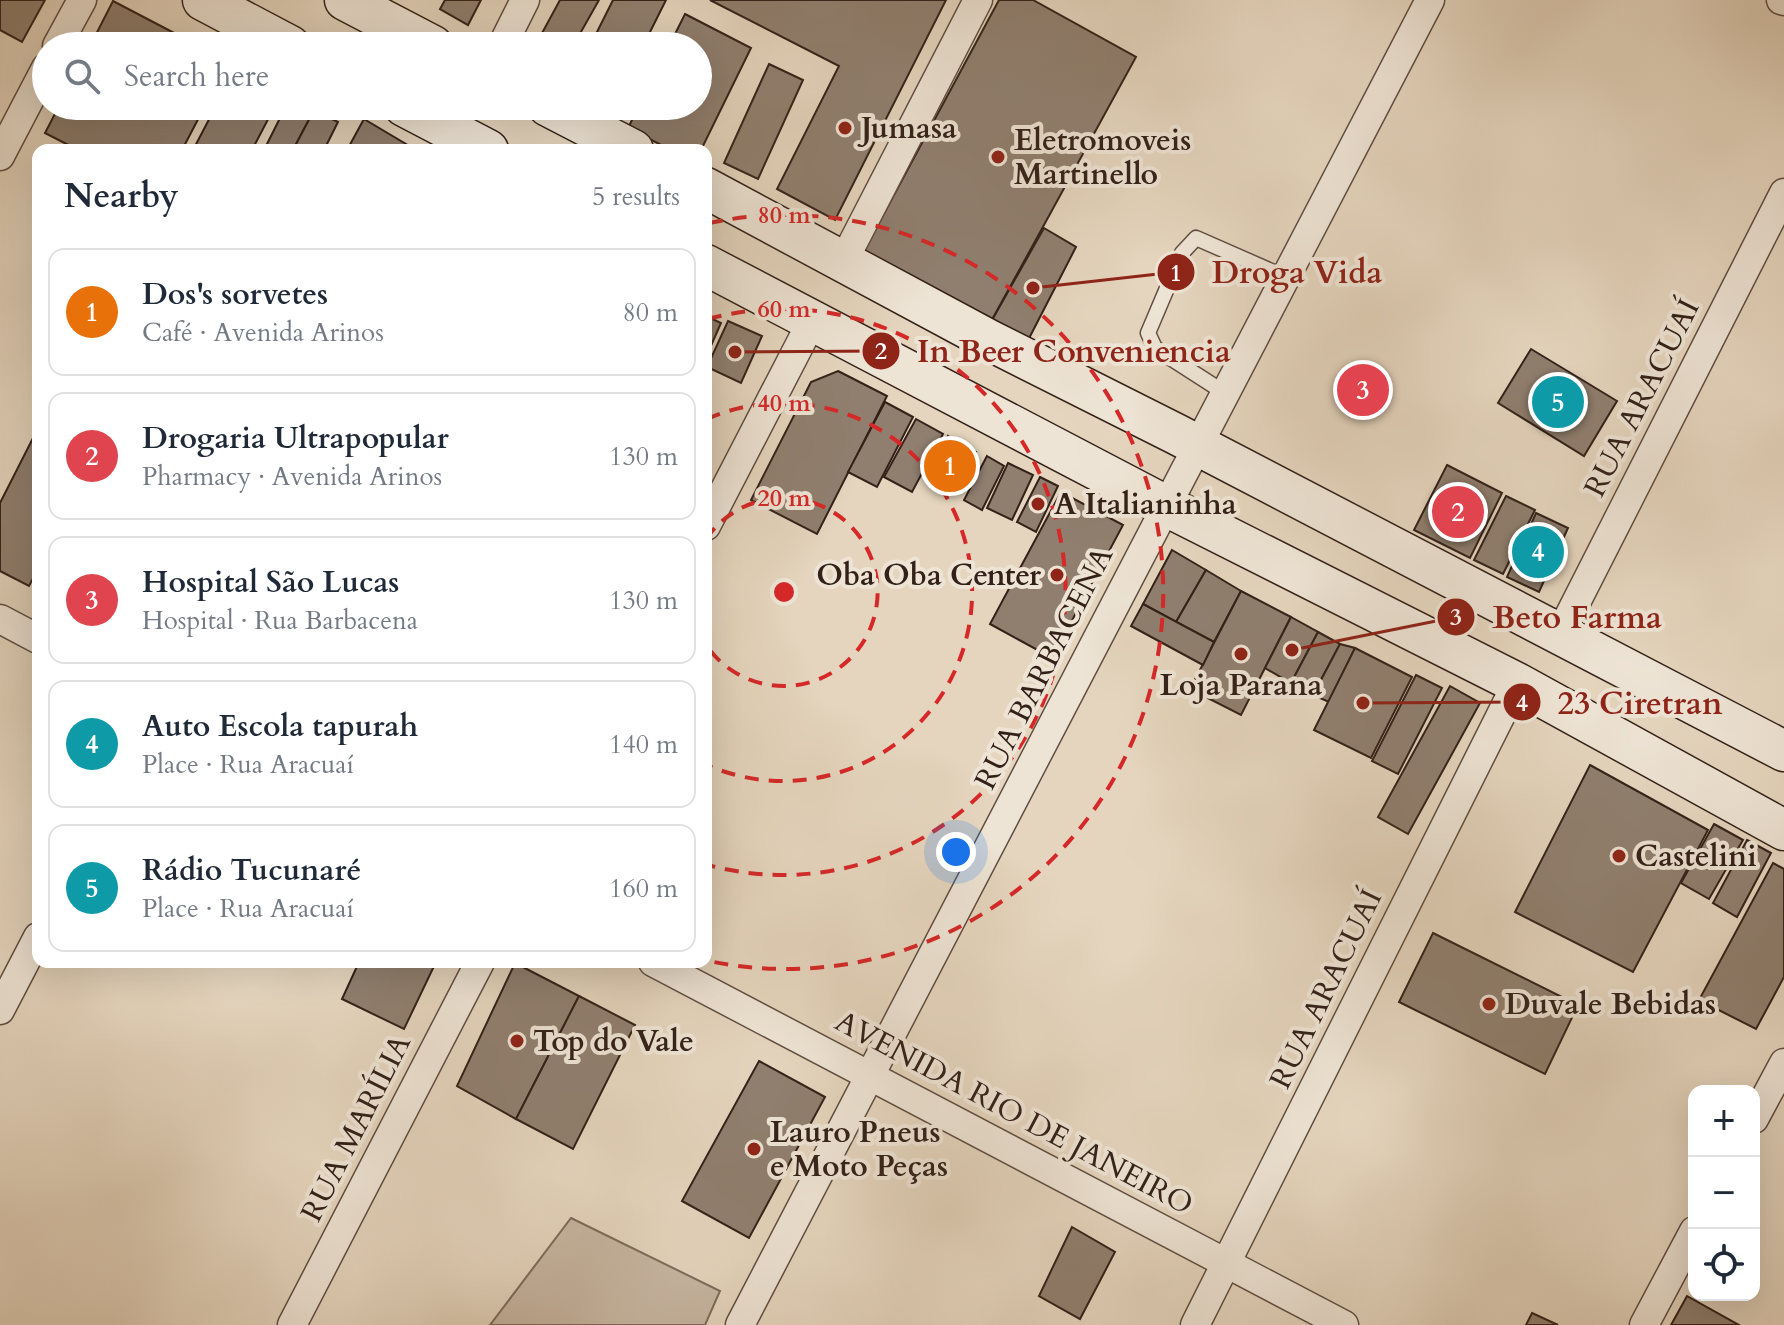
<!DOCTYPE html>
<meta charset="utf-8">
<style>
body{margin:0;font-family:Cardo,serif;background:#f6f6f7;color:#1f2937}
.controls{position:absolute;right:24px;bottom:24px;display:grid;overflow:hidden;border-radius:16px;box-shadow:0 8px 32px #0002}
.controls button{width:72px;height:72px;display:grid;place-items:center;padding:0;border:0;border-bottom:2px solid #e0e1e3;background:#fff;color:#1f2937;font:40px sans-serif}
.you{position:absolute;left:956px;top:852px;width:28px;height:28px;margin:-20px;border:6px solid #fff;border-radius:50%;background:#1a73e8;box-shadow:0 0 0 12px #1a73e833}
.badge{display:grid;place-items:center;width:52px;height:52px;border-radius:50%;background:#8f2418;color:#fff;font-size:26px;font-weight:700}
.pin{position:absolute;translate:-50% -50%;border:4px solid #fff;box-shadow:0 2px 8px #0006}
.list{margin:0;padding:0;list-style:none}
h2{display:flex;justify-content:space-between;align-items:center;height:104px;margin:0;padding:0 32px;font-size:34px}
h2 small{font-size:26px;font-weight:400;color:#747a83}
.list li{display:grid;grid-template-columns:52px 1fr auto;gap:24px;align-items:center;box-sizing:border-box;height:128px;margin:0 16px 16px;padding:0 16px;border:2px solid #e0e1e3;border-radius:16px}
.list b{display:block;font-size:30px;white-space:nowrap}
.list p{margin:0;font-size:26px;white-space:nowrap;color:#747a83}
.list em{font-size:26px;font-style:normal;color:#747a83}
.icon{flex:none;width:44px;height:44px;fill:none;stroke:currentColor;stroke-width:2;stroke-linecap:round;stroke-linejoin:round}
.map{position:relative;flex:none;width:1784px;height:1325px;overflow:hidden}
.search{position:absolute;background:#fff;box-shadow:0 8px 32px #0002;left:32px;top:32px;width:680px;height:88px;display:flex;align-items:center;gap:20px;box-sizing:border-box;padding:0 28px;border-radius:44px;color:#747a83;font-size:30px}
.panel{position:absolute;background:#fff;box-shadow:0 8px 32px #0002;left:32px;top:144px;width:680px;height:824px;border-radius:16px}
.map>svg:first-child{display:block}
.green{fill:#c7b6a2;stroke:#7d6c5e;stroke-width:2}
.building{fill:#907f6f;stroke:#332119;stroke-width:2}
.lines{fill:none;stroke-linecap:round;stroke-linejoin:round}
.lane-casing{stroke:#604e42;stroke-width:17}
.street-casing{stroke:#604e42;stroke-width:31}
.secondary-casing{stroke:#332119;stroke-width:43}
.lane{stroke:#eee4d5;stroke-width:14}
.street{stroke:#eee4d5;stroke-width:28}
.secondary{stroke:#eee4d5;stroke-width:40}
.ring{fill:none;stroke:#d62828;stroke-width:4;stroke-dasharray:14 10}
.poi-dot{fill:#8f2418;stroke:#eee4d5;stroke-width:3}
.labels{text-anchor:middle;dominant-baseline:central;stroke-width:8;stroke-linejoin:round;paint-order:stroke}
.poi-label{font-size:30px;font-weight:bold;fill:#332119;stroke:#eee4d5;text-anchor:start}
.street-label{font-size:30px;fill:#332119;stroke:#eee4d5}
.centre{fill:#d62828;stroke:#eee4d5;stroke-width:4}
.ring-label{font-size:24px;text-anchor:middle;font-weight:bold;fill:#d62828;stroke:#eee4d5;stroke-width:8;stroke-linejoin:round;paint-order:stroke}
.leader{fill:none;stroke:#8f2418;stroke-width:3}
.callout-dot{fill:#8f2418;stroke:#eee4d5;stroke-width:3}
.mark-label{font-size:24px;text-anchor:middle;font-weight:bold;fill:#fff}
.callout-label{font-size:32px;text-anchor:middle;font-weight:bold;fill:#8f2418;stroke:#eee4d5;stroke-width:8;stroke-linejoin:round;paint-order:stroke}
</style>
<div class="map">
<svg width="1784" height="1325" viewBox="0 0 1784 1325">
<rect width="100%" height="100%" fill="#e5d5be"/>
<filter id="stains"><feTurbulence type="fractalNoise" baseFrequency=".0025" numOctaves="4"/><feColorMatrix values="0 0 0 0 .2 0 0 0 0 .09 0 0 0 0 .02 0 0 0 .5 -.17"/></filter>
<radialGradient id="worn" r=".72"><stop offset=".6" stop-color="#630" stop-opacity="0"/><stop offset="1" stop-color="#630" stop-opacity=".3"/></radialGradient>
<polygon class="green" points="571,1218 720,1291 705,1325 490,1325"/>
<g class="building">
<polygon points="0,0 45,0 22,42 0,30"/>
<polygon points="445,0 481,0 468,25 440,9"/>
<polygon points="560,0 599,0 573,46 535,46"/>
<polygon points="613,0 666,0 643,46 590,46"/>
<polygon points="710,0 946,0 835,220 777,189 839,66"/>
<polygon points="999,0 1033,0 1136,57 987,329 860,258"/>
<polygon points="113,1 199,46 90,46"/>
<polygon points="685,14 751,48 701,150 671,150 628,128 639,106 698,106 698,46 669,46"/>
<polygon points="769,64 803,80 758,179 724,163"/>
<polygon points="59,106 205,106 182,150 78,150 45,133"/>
<polygon points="216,106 275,106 252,150 193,150"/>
<polygon points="286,106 305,106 314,110 293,150 264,150"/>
<polygon points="314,110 338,122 324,150 293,150"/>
<polygon points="364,119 416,150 347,150"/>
<polygon points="1044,228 1076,247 1023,350 987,329"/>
<polygon points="706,316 721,323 706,357"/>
<polygon points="728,321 762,336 741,383 707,367"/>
<polygon points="1531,349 1617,401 1584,456 1498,403"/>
<polygon points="838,371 887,396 817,534 751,500 811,382"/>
<polygon points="885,402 913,417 877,487 848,472"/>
<polygon points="916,419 943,434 912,492 884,477"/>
<polygon points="948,436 976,452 953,494 925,479"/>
<polygon points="33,438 38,440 38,569 29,586 0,571 0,503"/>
<polygon points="987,456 1004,466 982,510 964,500"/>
<polygon points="1008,463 1033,475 1012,520 987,508"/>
<polygon points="1447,465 1502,493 1470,558 1414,530"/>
<polygon points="1040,477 1058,486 1036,532 1017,522"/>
<polygon points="1061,492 1123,525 1052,658 990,624"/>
<polygon points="1506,496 1535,510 1503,574 1474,560"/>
<polygon points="1536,513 1568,528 1539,592 1507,577"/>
<polygon points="1172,550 1206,570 1176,622 1143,604"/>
<polygon points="1206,570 1241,591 1214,642 1176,622"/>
<polygon points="1241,591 1291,617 1241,715 1190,689"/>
<polygon points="1143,604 1214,642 1203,665 1131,626"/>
<polygon points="1291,617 1318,632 1291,683 1265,668"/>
<polygon points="1318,632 1340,644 1313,695 1291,683"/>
<polygon points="1340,644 1355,648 1329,702 1313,695"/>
<polygon points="1355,648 1412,677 1371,758 1314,730"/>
<polygon points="1416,675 1442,688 1398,774 1372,761"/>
<polygon points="1450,686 1480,703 1408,834 1378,817"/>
<polygon points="1590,765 1708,830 1633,972 1515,912"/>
<polygon points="1714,824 1743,840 1709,899 1681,883"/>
<polygon points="1747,840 1771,853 1737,917 1713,903"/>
<polygon points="1773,863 1784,869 1784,977 1756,1029 1699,1000"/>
<polygon points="1433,933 1578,1005 1545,1074 1399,1002"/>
<polygon points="359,962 436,962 404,1029 342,999"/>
<polygon points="515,963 579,996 516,1119 457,1086"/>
<polygon points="579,996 635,1025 573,1149 516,1119"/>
<polygon points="759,1061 825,1097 749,1238 682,1201"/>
<polygon points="1072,1227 1115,1252 1080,1319 1039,1296"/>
<polygon points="1687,1296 1739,1325 1671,1325"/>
<polygon points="1532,1313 1558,1325 1526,1325"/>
</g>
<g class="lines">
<g class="lane-casing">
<polyline id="lane" points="1225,393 1155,348 1148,333 1182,253 1196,238 1285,277"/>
</g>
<g class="street-casing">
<g id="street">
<polyline points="1781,0 1784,1"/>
<polyline points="57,46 82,0"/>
<polyline points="502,46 525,0"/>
<polyline points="0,156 46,68"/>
<polyline points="844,260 978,0"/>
<polyline points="706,526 812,321"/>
<polyline points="0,619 38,639"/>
<polyline points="1560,634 1784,193"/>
<polyline points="653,962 1344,1325"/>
<polyline points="0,1010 38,937"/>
<polyline points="1754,1119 1784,1063"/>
<polyline points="292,1325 480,962"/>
<polyline points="740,1325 1430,0"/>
<polyline points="1195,1325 1517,683"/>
<polyline points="1644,1325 1694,1231"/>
</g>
</g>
<g class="secondary-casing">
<g id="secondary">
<polyline points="203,0 290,46"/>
<polyline points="345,0 433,46"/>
<polyline points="404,106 488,150"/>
<polyline points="548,106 633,150"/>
<polyline points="706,188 989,340 1176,434 1784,751"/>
<polyline points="706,265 1166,506 1517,683 1784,830"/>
</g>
</g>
<use href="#lane" class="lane"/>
<use href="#street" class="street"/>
<use href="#secondary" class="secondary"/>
</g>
<g class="ring">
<path d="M706 539A94 94 0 1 1 706 645"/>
<path d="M707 419A189 189 0 1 1 707 765"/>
<path d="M708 319A283 283 0 1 1 708 865"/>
<path d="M709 223A377 377 0 1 1 709 961"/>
</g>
<g class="poi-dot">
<circle cx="845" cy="128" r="8"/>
<circle cx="998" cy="157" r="8"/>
<circle cx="1038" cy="504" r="8"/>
<circle cx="1057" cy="575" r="8"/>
<circle cx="1241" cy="654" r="8"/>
<circle cx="1619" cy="856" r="8"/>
<circle cx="1489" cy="1004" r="8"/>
<circle cx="517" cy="1041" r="8"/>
<circle cx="754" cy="1149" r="8"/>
</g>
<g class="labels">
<g class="poi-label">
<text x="861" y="128">Jumasa</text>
<text x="1014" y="140">Eletromoveis<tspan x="1014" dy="34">Martinello</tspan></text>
<text x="1054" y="504">A Italianinha</text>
<text x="1041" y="575" text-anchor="end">Oba Oba Center</text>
<text x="1241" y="685" text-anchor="middle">Loja Parana</text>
<text x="1635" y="856">Castelini</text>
<text x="1505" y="1004">Duvale Bebidas</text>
<text x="533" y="1041">Top do Vale</text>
<text x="770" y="1132">Lauro Pneus<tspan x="770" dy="34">e Moto Peças</tspan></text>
</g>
<g class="street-label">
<text transform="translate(1642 398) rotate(-63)">RUA ARACUAÍ</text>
<text transform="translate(1044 668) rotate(-63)">RUA BARBACENA</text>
<text transform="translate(1326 989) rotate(-64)">RUA ARACUAÍ</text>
<text transform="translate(1014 1113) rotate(28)">AVENIDA RIO DE JANEIRO</text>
<text transform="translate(356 1128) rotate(-63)">RUA MARÍLIA</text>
</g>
</g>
<circle cx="784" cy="592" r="12" class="centre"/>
<g class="ring-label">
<text x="784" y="223">80 m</text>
<text x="784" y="317">60 m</text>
<text x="784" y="411">40 m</text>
<text x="784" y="506">20 m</text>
</g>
<path class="leader" d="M1033 288L1176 272M735 352L881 351M1292 650L1456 617M1363 703L1522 702"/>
<g class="callout-dot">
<circle cx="1033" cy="288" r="8"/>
<circle cx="735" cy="352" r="8"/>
<circle cx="1292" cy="650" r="8"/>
<circle cx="1363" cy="703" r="8"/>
<circle cx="1176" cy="272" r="20"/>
<circle cx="881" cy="351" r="20"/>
<circle cx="1456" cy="617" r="20"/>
<circle cx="1522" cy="702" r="20"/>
</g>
<g class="mark-label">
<text x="1176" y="281">1</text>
<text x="881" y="359">2</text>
<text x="1456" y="625">3</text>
<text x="1522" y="711">4</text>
</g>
<g class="callout-label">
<text x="1297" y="283">Droga Vida</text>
<text x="1074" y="362">In Beer Conveniencia</text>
<text x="1577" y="628">Beto Farma</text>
<text x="1640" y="714">23 Ciretran</text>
</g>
<rect width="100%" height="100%" filter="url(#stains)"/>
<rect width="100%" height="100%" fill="url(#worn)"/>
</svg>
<div class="controls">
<button>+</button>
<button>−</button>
<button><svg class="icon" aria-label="locate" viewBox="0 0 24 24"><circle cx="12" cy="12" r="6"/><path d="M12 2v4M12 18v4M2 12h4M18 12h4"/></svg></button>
</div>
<div class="you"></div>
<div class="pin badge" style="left:950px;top:466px;background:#e8710a">1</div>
<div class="pin badge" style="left:1458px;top:512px;background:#e0444e">2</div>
<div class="pin badge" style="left:1363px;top:390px;background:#e0444e">3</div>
<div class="pin badge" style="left:1538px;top:552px;background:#0f9aa8">4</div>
<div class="pin badge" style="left:1558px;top:402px;background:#0f9aa8">5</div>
<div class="search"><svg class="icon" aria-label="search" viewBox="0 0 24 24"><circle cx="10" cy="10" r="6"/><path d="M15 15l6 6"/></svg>Search here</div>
<section class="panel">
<h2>Nearby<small>5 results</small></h2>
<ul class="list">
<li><span class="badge" style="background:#e8710a">1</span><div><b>Dos's sorvetes</b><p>Café · Avenida Arinos</p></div><em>80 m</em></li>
<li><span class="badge" style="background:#e0444e">2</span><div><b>Drogaria Ultrapopular</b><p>Pharmacy · Avenida Arinos</p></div><em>130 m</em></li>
<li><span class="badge" style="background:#e0444e">3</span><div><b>Hospital São Lucas</b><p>Hospital · Rua Barbacena</p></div><em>130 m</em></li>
<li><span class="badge" style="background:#0f9aa8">4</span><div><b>Auto Escola tapurah</b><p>Place · Rua Aracuaí</p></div><em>140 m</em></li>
<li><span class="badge" style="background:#0f9aa8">5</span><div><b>Rádio Tucunaré</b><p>Place · Rua Aracuaí</p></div><em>160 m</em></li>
</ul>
</section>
</div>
